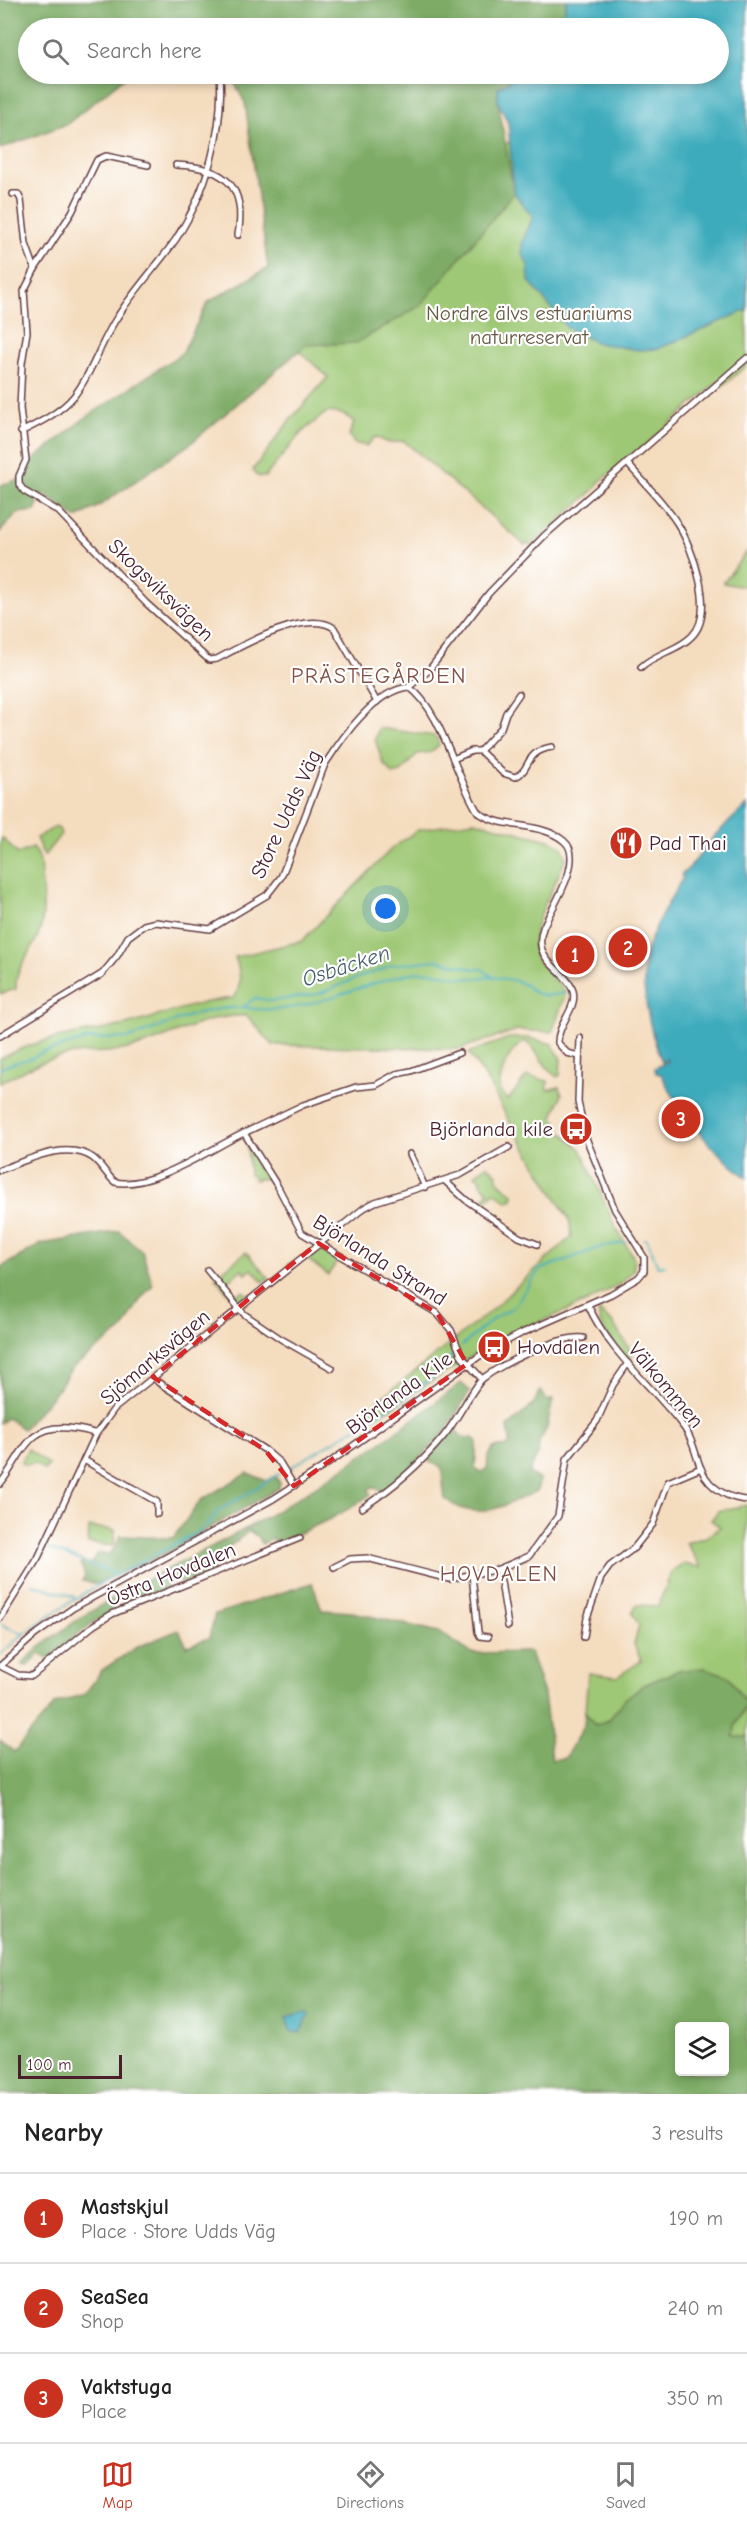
<!DOCTYPE html>
<meta charset="utf-8">
<style>
body{margin:0;font-family:"Comic Neue",sans-serif;background:#f2f2f2;color:#222}
.controls{position:absolute;right:18px;bottom:18px;display:grid;overflow:hidden;border-radius:6px;box-shadow:0 3px 9px #0003}
.controls button{width:54px;height:54px;display:grid;place-items:center;padding:0;border:0;border-bottom:2px solid #e0e0e0;background:#fff;color:#222;font:30px sans-serif}
.scale{position:absolute;left:18px;bottom:15px;width:104px;box-sizing:border-box;padding-left:6px;border:3px solid #4a1f2b;border-top:0;font-size:16px;line-height:21px;white-space:nowrap;color:#4a1f2b;-webkit-text-stroke:4px #fff;paint-order:stroke}
.you{position:absolute;left:386px;top:909px;width:21px;height:21px;margin:-15px;border:4px solid #fff;border-radius:50%;background:#1a73e8;box-shadow:0 0 0 9px #1a73e833}
.badge{display:grid;place-items:center;width:39px;height:39px;border-radius:50%;background:#c8321e;color:#fff;font-size:20px;font-weight:700}
.pin{position:absolute;translate:-50% -50%;border:3px solid #fff;box-shadow:0 2px 6px #0006}
.list{margin:0;padding:0;list-style:none}
h2{display:flex;justify-content:space-between;align-items:center;height:78px;margin:0;padding:0 24px;font-size:26px}
h2 small{font-size:20px;font-weight:400;color:#767676}
.list li{display:grid;grid-template-columns:39px 1fr auto;gap:18px;align-items:center;box-sizing:border-box;height:90px;padding:0 24px;border-top:2px solid #e0e0e0}
.list b{display:block;font-size:22px;white-space:nowrap}
.list p{margin:0;font-size:20px;white-space:nowrap;color:#767676}
.list em{font-size:20px;font-style:normal;color:#767676}
.icon{flex:none;width:33px;height:33px;fill:none;stroke:currentColor;stroke-width:2;stroke-linecap:round;stroke-linejoin:round}
.map{position:relative;flex:none;width:747px;height:2094px;overflow:hidden}
.search{position:absolute;background:#fff;box-shadow:0 3px 9px #0003;left:18px;right:18px;top:18px;height:66px;display:flex;align-items:center;gap:15px;box-sizing:border-box;padding:0 21px;border-radius:33px;color:#767676;font-size:22px}
.sheet{height:348px;background:#fff}
nav{display:flex;justify-content:space-around;align-items:center;box-sizing:border-box;height:84px;border-top:2px solid #e0e0e0;background:#fff;font-size:16px;color:#767676}
nav a{display:grid;justify-items:center;gap:3px}
nav .on{color:#c8321e}
.map>svg:first-child{display:block}
.green{fill:#9ec875;stroke:#747450;stroke-width:1.5}
.forest{fill:#7eac66;stroke:#646648;stroke-width:1.5;fill-rule:evenodd}
.water{fill:#3eabbc;stroke:#446574;stroke-width:1.5}
.lines{fill:none;stroke-linecap:round;stroke-linejoin:round}
.stream{stroke:#3eabbc;stroke-width:2}
.minor-casing{stroke:#643b41;stroke-width:8}
.minor{stroke:#fff;stroke-width:5}
.marked{fill:none;stroke:#d62828;stroke-width:4.5;stroke-dasharray:12 8;stroke-linejoin:round}
.labels{text-anchor:middle;dominant-baseline:central;stroke-width:4.5;stroke-linejoin:round;paint-order:stroke}
.park-label{font-size:21px;fill:#675a45;stroke:#fff}
.street-label{font-size:21px;fill:#4a1f2b;stroke:#fff}
.poi-label{font-size:21px;fill:#4a1f2b;stroke:#fff;text-anchor:start}
.neighbourhood-label{font-size:22px;letter-spacing:1.5px;fill:#815046;stroke:#fff}
.water-label{font-size:22px;font-style:italic;fill:#455e6c;stroke:#fff}
</style>
<div class="map">
<svg width="747" height="2094" viewBox="0 0 747 2094">
<rect width="100%" height="100%" fill="#fff"/>
<filter id="ink" filterUnits="userSpaceOnUse"><feTurbulence type="fractalNoise" baseFrequency=".0167" numOctaves="2"/><feDisplacementMap in="SourceGraphic" scale="12" xChannelSelector="R" yChannelSelector="G"/><feConvolveMatrix kernelMatrix="1 2 1 2 8 2 1 2 1" color-interpolation-filters="sRGB"/></filter>
<filter id="wash" filterUnits="userSpaceOnUse"><feTurbulence type="fractalNoise" baseFrequency=".008" numOctaves="4" result="noise"/><feDisplacementMap in="SourceGraphic" scale="24" xChannelSelector="R" yChannelSelector="G"/><feGaussianBlur stdDeviation="1.35" result="paint"/><feColorMatrix in="noise" values="0 0 0 0 0 0 0 0 0 0 0 0 0 0 0 0 0 1.4 0 .05"/><feComposite in="paint" operator="in"/></filter>
<g filter="url(#wash)">
<rect width="100%" height="100%" fill="#f4dcbe"/>
<g class="green">
<path d="M747 0V365L722 387 718 382 625 463 599 482 596 488 531 546 528 543 525 545 404 441 389 443 375 437 366 446 354 443 349 435 354 423C348 414 338 413 327 412L301 433 265 477C258 477 255 476 253 470L290 420 328 377 299 351 471 165 534 127 718 74V28Z"/>
<polygon points="747,551 747,585 738,586 723,583"/>
<polygon points="379,728 434,736 437,738 439,745 431,752 417,754 401,772 393,774 383,763 375,739"/>
<path d="M474 821 552 841 562 847 566 857C558 883 524 932 536 957 543 971 557 979 566 993L552 1032 518 1030 459 1049 273 1045 247 1016C205 1013 168 1041 128 1049 107 1054 85 1051 64 1056 41 1061 20 1072 0 1083V1059C39 1036 82 1035 125 1025 163 1016 193 1002 233 998 243 986 240 971 235 957L302 941 392 848 418 830Z"/>
<polygon points="55,827 59,829 61,834 44,856 36,838"/>
<path d="M2 838 18 854 33 848C42 857 40 867 41 878 43 898 46 919 37 938 29 956 15 968 16 989L0 994V844Z"/>
<path d="M509 1038H529L552 1044 561 1059 560 1075 557 1077C542 1067 537 1046 524 1041 507 1053 501 1070 499 1090L508 1100 527 1076 548 1081 547 1090 559 1087 562 1094 553 1117 560 1130 581 1149 616 1228 635 1260 633 1271 620 1284 589 1301 502 1338 424 1386 393 1408 362 1421H353L488 1313 572 1236 569 1219 512 1126 483 1073 468 1053Z"/>
<polygon points="247,1144 250,1146 268,1178 254,1180 253,1176 249,1175"/>
<polygon points="487,1165 497,1174 498,1181 514,1195 513,1199 508,1202 494,1192 486,1201 482,1200 489,1192 480,1183 481,1180 475,1175"/>
<polygon points="322,1249 339,1259 328,1275 307,1259 315,1251"/>
<polygon points="246,1252 269,1278 263,1282 252,1269 246,1274 242,1269 226,1283 237,1295 243,1291 248,1294 240,1300 234,1300 215,1277"/>
<path d="M599 1311 613 1323 633 1355 628 1359C618 1346 595 1328 599 1311Z"/>
<polygon points="28,1449 49,1465 44,1470 35,1463 25,1465 21,1462"/>
<polygon points="747,1505 747,1704 728,1676 704,1668 677,1671 642,1686 625,1699 609,1720 595,1725 585,1712 588,1673 617,1677 641,1661 634,1644 639,1625 632,1613 636,1605 658,1606 672,1571 682,1564 701,1567 686,1543 706,1537 720,1527 711,1520 718,1511"/>
<polygon points="89,1527 115,1530 114,1546 88,1543"/>
<polygon points="747,1706 747,1737 734,1738 735,1726"/>
</g>
<g class="forest">
<polygon points="0,0 567,0 564,13 550,28 208,28 204,21 193,28 28,28 28,74 129,74 67,124 0,149"/>
<polygon points="230,74 527,74 511,80 498,88 498,102 514,193 420,306 356,343 306,345 190,444 99,506 76,518 42,493 35,511 17,513 0,532 0,485 21,479 32,461 82,420 182,353 208,302 268,268 245,103"/>
<polygon points="119,1231 142,1251 153,1285 141,1298 123,1329 71,1369 56,1392 23,1429 7,1418 0,1423 0,1268 41,1244"/>
<path d="M461 1383 470 1391 445 1432 407 1472 383 1492 373 1487 368 1490 371 1494C340 1517 310 1528 276 1543L272 1538 262 1544 257 1536 249 1531 208 1564 211 1573 181 1585 178 1578 168 1577 165 1581 168 1589 126 1606 122 1598 111 1603 114 1611 92 1623 48 1659 40 1654 27 1666 22 1665V1663C86 1603 169 1571 245 1529 321 1487 392 1436 461 1383Z"/>
<path d="M541 1390 547 1401 553 1399 547 1428 539 1442 538 1454 529 1473 540 1480 537 1491C505 1505 476 1524 445 1499L441 1466 429 1462 428 1457 452 1429 466 1439 471 1437 477 1441 475 1468 480 1472 487 1469 488 1458 493 1448 508 1446 510 1440 508 1427 533 1404Z"/>
<polygon points="247,1473 267,1481 275,1476 280,1483 279,1488 169,1552 97,1584 82,1581 85,1576 81,1564 83,1562 90,1564 98,1553 109,1554 116,1547 120,1536 173,1538 201,1500"/>
<path d="M312 1583 322 1610 352 1612 439 1632 471 1653 530 1652 544 1694 552 1760 565 1758 584 1725 585 1712 595 1725 609 1720 625 1699 642 1686 677 1671 704 1668 728 1676 747 1704 735 1726 734 1737H747V2094H0V1740L14 1752 55 1704 85 1694 102 1670 137 1647 179 1630 187 1646 209 1638 215 1614ZM680 2026H724V2072H680Z"/>
</g>
<g class="water">
<polygon points="567,0 747,0 747,310 658,349 638,350 597,343 567,328 529,281 528,265 522,253 522,242 533,217 514,193 508,123 498,102 498,88 511,80 527,74 718,74 718,28 550,28 564,13"/>
<path d="M747 805V1178C711 1150 681 1115 661 1074L656 1073 655 1068 668 1061 666 1059 662 1062C650 1032 639 985 646 953 652 931 670 898 683 878L681 875 691 866 716 834Z"/>
<polygon points="306,2012 309,2015 300,2033 290,2031 286,2017"/>
</g>
<g class="lines">
<g class="stream">
<path d="M243 1007C300 1020 361 981 418 972 434 970 448 976 463 978 473 979 482 977 491 977"/>
<path d="M0 1069C12 1061 31 1061 41 1053L89 1039 129 1038 195 1014 219 1009 243 1007 255 998 272 1001 319 994 367 974 382 970 391 965 437 960 474 969H482L493 977 517 981 527 986 535 993 546 996 566 993"/>
<polyline points="644,1239 647,1239 658,1266 665,1265"/>
<polyline points="462,1346 493,1319 514,1307 539,1270 601,1247 626,1242"/>
<polyline points="290,1468 408,1396 445,1366 453,1353"/>
<polyline points="49,1549 117,1574"/>
<polyline points="32,1584 75,1597"/>
<polyline points="2,1625 24,1634"/>
<path d="M0 1654C59 1601 130 1568 200 1531L211 1521 217 1512 279 1474"/>
</g>
</g>
</g>
<g filter="url(#ink)">
<g class="lines">
<g class="minor-casing">
<g id="minor">
<polyline points="184,76 188,74"/>
<path d="M148 165 106 156 97 160 72 212 35 269 24 291 27 332 22 363 20 408 26 460 19 476V484L24 491 58 511 146 603 209 660 217 659C243 645 307 609 334 628L377 702"/>
<path d="M176 165C224 167 247 185 238 235"/>
<polyline points="13,194 18,194 21,200 26,244 35,269"/>
<path d="M21 432C39 423 61 412 74 396 93 372 101 341 118 316 135 289 158 265 176 239 207 192 224 129 220 74"/>
<path d="M627 463C644 483 663 501 677 523 693 548 716 612 692 636 679 650 656 653 641 667"/>
<polyline points="409,687 429,670 489,593 544,536 747,358"/>
<polyline points="480,751 501,728 506,713 519,694"/>
<path d="M453 759 472 751H480L503 773 515 777C532 770 523 752 552 747"/>
<path d="M0 1036 102 974 117 956 128 937 144 925 156 922 210 929 267 895 281 877 288 860 325 764C342 738 375 690 409 687 441 709 456 778 478 812 501 830 541 821 564 841 586 859 551 908 543 928 531 963 567 969 573 991 578 1008 557 1024 558 1043L567 1053 579 1056"/>
<polyline points="244,1133 303,1105 356,1087 376,1085 396,1074 411,1071 459,1053"/>
<polyline points="410,1154 425,1187"/>
<path d="M0 1170C27 1160 67 1140 93 1158 102 1165 106 1175 115 1182 151 1190 212 1148 244 1133L278 1187 302 1233 437 1313 451 1330 462 1357 482 1379C502 1364 558 1335 583 1338"/>
<polyline points="445,1181 466,1200 519,1237 537,1244"/>
<polyline points="207,1270 244,1314 281,1339 332,1368"/>
<path d="M588 1305C610 1354 653 1386 685 1429 697 1446 696 1468 710 1483 720 1493 732 1499 747 1500"/>
<polyline points="153,1377 159,1383 265,1450 280,1463 294,1486"/>
<polyline points="84,1460 157,1502 157,1514"/>
<path d="M0 1484C22 1457 26 1424 68 1428 78 1429 87 1430 96 1434"/>
<path d="M362 1508C393 1488 419 1466 443 1437 458 1419 467 1397 482 1379"/>
<polyline points="334,1567 350,1559 367,1558 449,1579 499,1569 529,1556 558,1516 567,1459 597,1421 613,1385 628,1363"/>
<polyline points="499,1569 508,1626"/>
<polyline points="472,1575 478,1632 480,1636 488,1637"/>
<polyline points="0,1619 38,1558 96,1434 114,1409 364,1208 375,1202 460,1175 509,1147"/>
<polyline points="584,1637 587,1618 601,1578 610,1566 634,1548 653,1524 668,1482 701,1468"/>
<polyline points="0,1666 35,1635 73,1608 273,1499 326,1465 481,1355 522,1333 611,1294 638,1278 644,1271 644,1257 615,1210 586,1138 578,1102 580,1038"/>
<polyline points="0,1666 18,1675 32,1676 94,1625 112,1614 300,1538"/>
</g>
</g>
<use href="#minor" class="minor"/>
</g>
</g>
<path class="marked" d="M318 1243 437 1313 467 1364 294 1486 265 1450 153 1377Z"/>
<defs>
<g id="restaurant-disc" transform="scale(1.725)"><circle r="9.5" fill="#c8321e" stroke="#fff"/><path d="M-5-6h1v4h1v-4h1v4h1v-4h1v5L-1.5 .5V6h-2V.5L-5-1ZM5-6V6H3V1.5H1.5Q1.5-4 5-6Z" fill="#fff"/></g>
<g id="bus-disc" transform="scale(1.725)"><circle r="9.5" fill="#c8321e" stroke="#fff"/><path d="M-5-6H5V4H4V6H2V4H-2V6H-4V4H-5ZM-3.5-4V0h7V-4ZM-3.5 1.2v1.5H-2V1.2ZM2 1.2v1.5H3.5V1.2Z" fill="#fff"/></g>
</defs>
<g fill-rule="evenodd">
<use href="#restaurant-disc" x="626" y="843"/>
<use href="#bus-disc" x="576" y="1129"/>
<use href="#bus-disc" x="494" y="1347"/>
</g>
<g class="labels">
<g class="park-label">
<text x="529" y="313">Nordre älvs estuariums<tspan x="529" dy="24">naturreservat</tspan></text>
</g>
<g class="street-label">
<text transform="translate(161 590) rotate(44)">Skogsviksvägen</text>
<text transform="translate(286 814) rotate(-65)">Store Udds Väg</text>
<text transform="translate(380 1260) rotate(32)">Björlanda Strand</text>
<text transform="translate(155 1357) rotate(-40)">Sjömarksvägen</text>
<text transform="translate(666 1385) rotate(50)">Välkommen</text>
<text transform="translate(399 1393) rotate(-36)">Björlanda Kile</text>
<text transform="translate(171 1574) rotate(-22)">Östra Hovdalen</text>
</g>
<g class="poi-label">
<text x="649" y="843">Pad Thai</text>
<text x="553" y="1129" text-anchor="end">Björlanda kile</text>
<text x="517" y="1347">Hovdalen</text>
</g>
<g class="neighbourhood-label">
<text x="379" y="676">PRÄSTEGÅRDEN</text>
<text x="499" y="1574">HOVDALEN</text>
</g>
<g class="water-label">
<text transform="translate(346 966) rotate(-18)">Osbäcken</text>
</g>
</g>
</svg>
<div class="controls">
<button><svg class="icon" aria-label="layers" viewBox="0 0 24 24"><path d="M12 4l9 5-9 5-9-5zM3 14l9 5 9-5"/></svg></button>
</div>
<div class="scale">100 m</div>
<div class="you"></div>
<div class="pin badge" style="left:575px;top:955px">1</div>
<div class="pin badge" style="left:628px;top:948px">2</div>
<div class="pin badge" style="left:681px;top:1119px">3</div>
<div class="search"><svg class="icon" aria-label="search" viewBox="0 0 24 24"><circle cx="10" cy="10" r="6"/><path d="M15 15l6 6"/></svg>Search here</div>
</div>
<section class="sheet">
<h2>Nearby<small>3 results</small></h2>
<ul class="list">
<li><span class="badge">1</span><div><b>Mastskjul</b><p>Place · Store Udds Väg</p></div><em>190 m</em></li>
<li><span class="badge">2</span><div><b>SeaSea</b><p>Shop</p></div><em>240 m</em></li>
<li><span class="badge">3</span><div><b>Vaktstuga</b><p>Place</p></div><em>350 m</em></li>
</ul>
</section>
<nav>
<a class="on"><svg class="icon" aria-label="map" viewBox="0 0 24 24"><path d="M3 6l6-2 6 2 6-2v14l-6 2-6-2-6 2zM9 4v14M15 6v14"/></svg>Map</a>
<a><svg class="icon" aria-label="directions" viewBox="0 0 24 24"><path d="M12 3l9 9-9 9-9-9zM9 14v-3h6M13 9l2 2-2 2"/></svg>Directions</a>
<a><svg class="icon" aria-label="saved" viewBox="0 0 24 24"><path d="M7 4h10v16l-5-4-5 4z"/></svg>Saved</a>
</nav>
